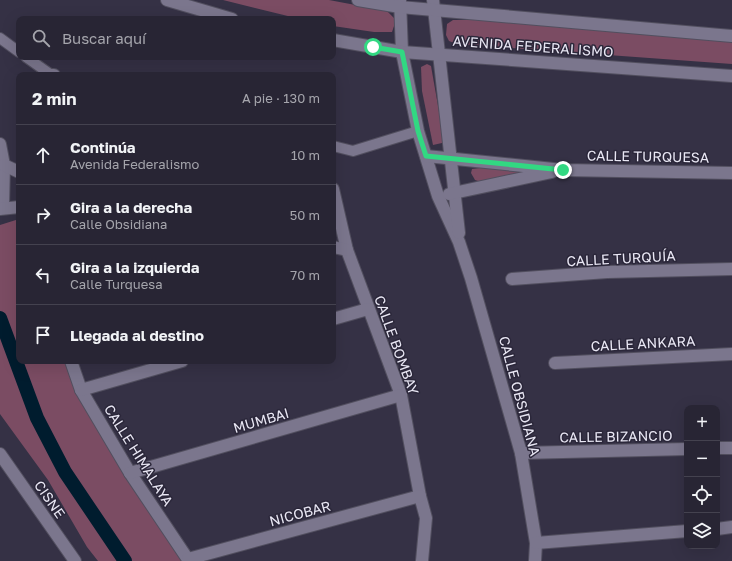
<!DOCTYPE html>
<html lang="es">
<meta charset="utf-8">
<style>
body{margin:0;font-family:"Golos Text",sans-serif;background:#302d3c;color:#f1f3f6}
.controls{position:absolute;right:12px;bottom:12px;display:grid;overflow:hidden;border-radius:8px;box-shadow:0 4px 16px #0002}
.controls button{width:36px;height:36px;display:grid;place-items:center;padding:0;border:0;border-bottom:1px solid #44424f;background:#282534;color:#f1f3f6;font:20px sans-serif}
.stop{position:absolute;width:12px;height:12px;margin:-9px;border:3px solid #32d882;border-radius:50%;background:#fff}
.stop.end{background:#32d882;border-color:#fff;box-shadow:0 1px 4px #0008}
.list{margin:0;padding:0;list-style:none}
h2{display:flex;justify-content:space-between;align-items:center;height:52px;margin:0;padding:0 16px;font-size:17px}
h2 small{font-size:13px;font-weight:400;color:#a5a5ac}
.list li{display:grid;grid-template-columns:26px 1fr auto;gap:12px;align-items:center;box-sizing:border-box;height:60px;padding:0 16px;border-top:1px solid #44424f}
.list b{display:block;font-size:15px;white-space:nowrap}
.list p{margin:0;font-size:13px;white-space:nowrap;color:#a5a5ac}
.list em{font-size:13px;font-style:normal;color:#a5a5ac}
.icon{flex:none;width:22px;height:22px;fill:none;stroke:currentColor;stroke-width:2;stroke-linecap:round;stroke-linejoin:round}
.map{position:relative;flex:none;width:732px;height:561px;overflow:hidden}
.search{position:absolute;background:#282534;box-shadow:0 4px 16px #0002;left:16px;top:16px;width:320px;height:44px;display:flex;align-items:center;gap:10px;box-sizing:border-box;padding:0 14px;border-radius:8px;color:#a5a5ac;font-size:15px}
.panel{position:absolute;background:#282534;box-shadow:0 4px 16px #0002;left:16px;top:72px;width:320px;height:292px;border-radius:8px}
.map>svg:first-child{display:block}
.green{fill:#7b4c63}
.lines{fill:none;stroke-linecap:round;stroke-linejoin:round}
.canal{stroke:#001c2e;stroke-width:14}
.pedestrian-casing{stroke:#524f5f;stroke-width:12}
.minor-casing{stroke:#524f5f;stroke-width:14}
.tertiary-casing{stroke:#524f5f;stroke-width:14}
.pedestrian{stroke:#7b768d;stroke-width:10}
.minor{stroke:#7b768d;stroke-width:12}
.tertiary{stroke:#7b768d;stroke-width:12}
.route{stroke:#32d882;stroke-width:5}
.labels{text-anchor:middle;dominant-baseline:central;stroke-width:3;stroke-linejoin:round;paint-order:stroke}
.street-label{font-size:14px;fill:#e9e7f4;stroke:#2b273a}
</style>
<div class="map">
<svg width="732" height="561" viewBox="0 0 732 561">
<rect width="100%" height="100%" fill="#353145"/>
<g class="green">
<polygon points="223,0 329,0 387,11 396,20 392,32 374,32 333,26 333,19 300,19"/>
<polygon points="453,20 481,20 732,40 732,64 457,44 449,41 446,35 447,24"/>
<polygon points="427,64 431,66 444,140 442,143 433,145 422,91 421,67"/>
<polygon points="488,167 528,170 528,174 481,182 475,180 471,173 472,169"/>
<polygon points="19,219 19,361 69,361 184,561 98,561 87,547 48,480 0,414 0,225"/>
</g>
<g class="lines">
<polyline class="canal" points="0,318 37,418 65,472 125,561"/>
<g class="pedestrian-casing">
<g id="pedestrian">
<polyline points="0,38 19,52"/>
<polyline points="26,57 50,74"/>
<polyline points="333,146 353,151 418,131"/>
</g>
</g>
<g class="minor-casing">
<g id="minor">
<polyline points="400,0 402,52 418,131 438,196 459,242 471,278 521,453 536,543 535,561"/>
<polyline points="433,0 459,233"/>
<polyline points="50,75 54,75"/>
<polyline points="0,144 4,165 3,208"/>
<polyline points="426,156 563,170 732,173"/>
<polyline points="4,165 19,172"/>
<polyline points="333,189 347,250 401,395 420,496 426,518 422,561"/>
<polyline points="449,194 552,172"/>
<polyline points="0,209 19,207"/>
<polyline points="333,247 347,250"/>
<polyline points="512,279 607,272 732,269"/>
<polyline points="333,319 368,309"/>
<polyline points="71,361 81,390 130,473 189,561"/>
<polyline points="555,363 732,354"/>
<polyline points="81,390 182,361"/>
<polyline points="717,448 732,448"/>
<polyline points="521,453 687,449"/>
<polyline points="0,454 75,561"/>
<polyline points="130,473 401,395"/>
<polyline points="717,529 732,527"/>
<polyline points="536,543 687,531"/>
<polyline points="188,559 420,496"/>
</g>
</g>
<g class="tertiary-casing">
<g id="tertiary">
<polyline points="167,0 232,19"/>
<polyline points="358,0 400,7 732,36"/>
<polyline points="333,40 402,52 732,76"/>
</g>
</g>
<use href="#pedestrian" class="pedestrian"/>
<use href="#minor" class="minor"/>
<use href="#tertiary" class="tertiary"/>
</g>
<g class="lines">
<polyline class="route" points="373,47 402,52 418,131 426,156 563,170"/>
</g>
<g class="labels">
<g class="street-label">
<text transform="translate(533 46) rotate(4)">AVENIDA FEDERALISMO</text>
<text transform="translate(648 156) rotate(1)">CALLE TURQUESA</text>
<text transform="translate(621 258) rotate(-3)">CALLE TURQUÍA</text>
<text transform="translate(643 343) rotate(-3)">CALLE ANKARA</text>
<text transform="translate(397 345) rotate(70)">CALLE BOMBAY</text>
<text transform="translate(520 396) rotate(75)">CALLE OBSIDIANA</text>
<text transform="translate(261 420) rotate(-16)">MUMBAI</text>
<text transform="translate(616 436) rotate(-1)">CALLE BIZANCIO</text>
<text transform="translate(139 455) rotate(58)">CALLE HIMALAYA</text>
<text transform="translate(50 499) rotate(55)">CISNE</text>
<text transform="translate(300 513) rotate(-15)">NICOBAR</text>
</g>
</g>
</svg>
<div class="controls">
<button>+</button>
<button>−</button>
<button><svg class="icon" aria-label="locate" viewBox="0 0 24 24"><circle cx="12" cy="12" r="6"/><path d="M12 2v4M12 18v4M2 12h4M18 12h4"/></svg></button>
<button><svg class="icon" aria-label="layers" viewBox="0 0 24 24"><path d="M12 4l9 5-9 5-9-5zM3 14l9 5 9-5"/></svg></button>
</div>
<div class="stop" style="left:373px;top:47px"></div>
<div class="stop end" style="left:563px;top:170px"></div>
<div class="search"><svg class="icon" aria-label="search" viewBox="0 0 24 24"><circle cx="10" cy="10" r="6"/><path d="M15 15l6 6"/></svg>Buscar aquí</div>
<section class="panel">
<h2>2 min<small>A pie · 130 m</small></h2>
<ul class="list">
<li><svg class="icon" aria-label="ahead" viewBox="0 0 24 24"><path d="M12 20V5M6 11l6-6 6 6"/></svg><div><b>Continúa</b><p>Avenida Federalismo</p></div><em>10 m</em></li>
<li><svg class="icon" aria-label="right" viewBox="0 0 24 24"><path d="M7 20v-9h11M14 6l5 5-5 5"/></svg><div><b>Gira a la derecha</b><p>Calle Obsidiana</p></div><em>50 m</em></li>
<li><svg class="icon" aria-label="left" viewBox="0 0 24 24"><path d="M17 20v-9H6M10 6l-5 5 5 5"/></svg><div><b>Gira a la izquierda</b><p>Calle Turquesa</p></div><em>70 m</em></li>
<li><svg class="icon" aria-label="arrive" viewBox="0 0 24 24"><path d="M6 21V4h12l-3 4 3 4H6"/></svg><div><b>Llegada al destino</b></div></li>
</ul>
</section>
</div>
